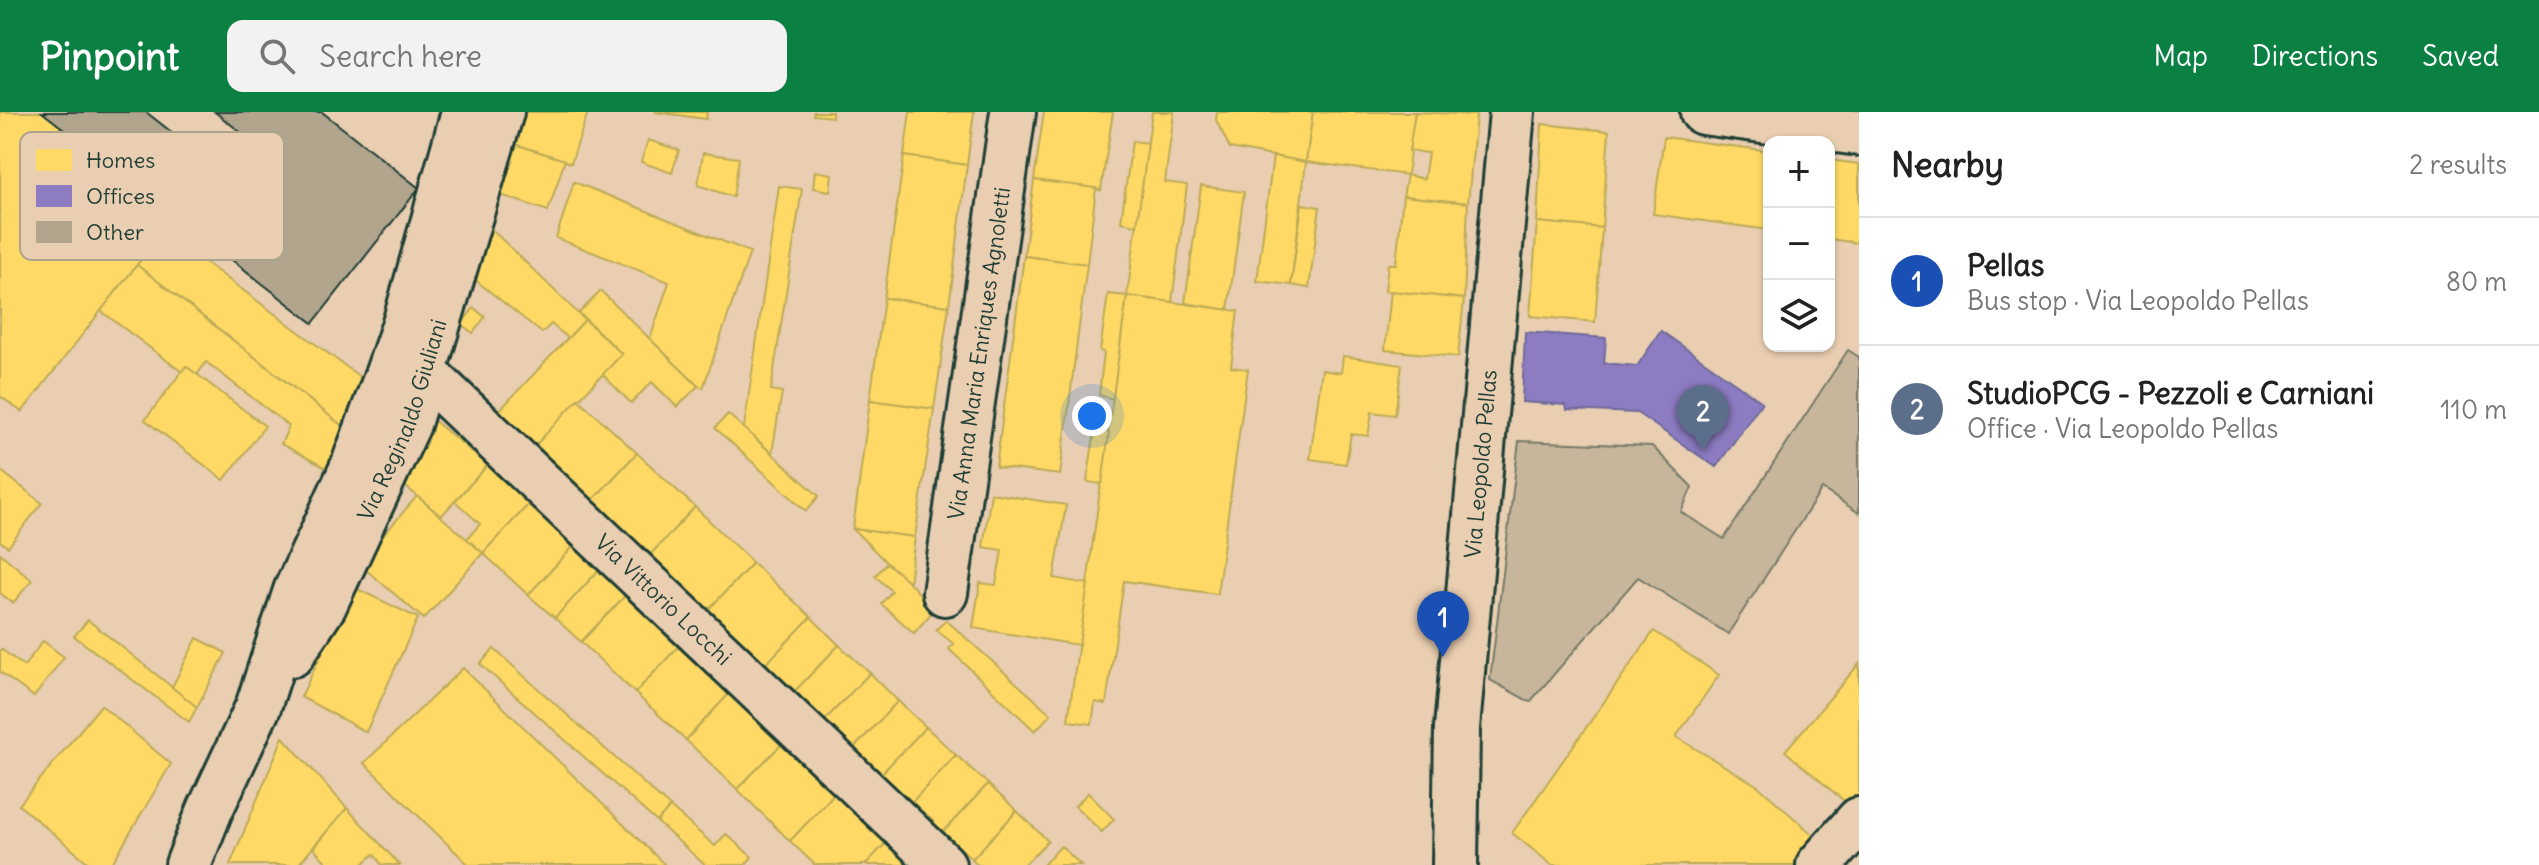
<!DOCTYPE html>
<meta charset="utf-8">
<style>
body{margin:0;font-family:Delius,sans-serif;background:#f2f2f2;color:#222}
.controls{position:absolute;right:24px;top:24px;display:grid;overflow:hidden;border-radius:16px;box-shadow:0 2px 6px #0004}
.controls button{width:72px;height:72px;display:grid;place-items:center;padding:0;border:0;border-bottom:2px solid #e0e0e0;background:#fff;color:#222;font:40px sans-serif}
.you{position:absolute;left:1092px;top:304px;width:28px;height:28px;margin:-20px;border:6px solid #fff;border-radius:50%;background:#1a73e8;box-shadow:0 0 0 12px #1a73e833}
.badge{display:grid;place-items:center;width:52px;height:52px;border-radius:50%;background:#0b8043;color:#fff;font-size:26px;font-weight:700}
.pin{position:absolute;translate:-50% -66px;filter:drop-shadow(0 2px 4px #0008)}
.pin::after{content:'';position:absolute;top:42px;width:28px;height:24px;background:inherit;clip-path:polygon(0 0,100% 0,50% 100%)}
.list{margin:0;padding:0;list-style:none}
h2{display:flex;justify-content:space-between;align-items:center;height:104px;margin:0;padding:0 32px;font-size:34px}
h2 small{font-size:26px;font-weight:400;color:#767676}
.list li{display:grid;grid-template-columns:52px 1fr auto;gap:24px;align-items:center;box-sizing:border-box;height:128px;padding:0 32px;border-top:2px solid #e0e0e0}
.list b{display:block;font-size:30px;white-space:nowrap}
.list p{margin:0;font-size:26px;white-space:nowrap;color:#767676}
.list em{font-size:26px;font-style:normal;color:#767676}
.icon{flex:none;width:44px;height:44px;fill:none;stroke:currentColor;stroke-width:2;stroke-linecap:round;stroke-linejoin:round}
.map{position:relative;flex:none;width:1859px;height:753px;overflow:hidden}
header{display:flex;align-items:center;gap:48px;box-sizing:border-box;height:112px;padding:0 40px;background:#0b8043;color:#fff}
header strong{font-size:38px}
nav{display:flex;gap:44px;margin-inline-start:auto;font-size:28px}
.search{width:560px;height:72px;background:#f2f2f2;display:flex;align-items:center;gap:20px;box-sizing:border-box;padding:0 28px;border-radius:16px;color:#767676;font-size:30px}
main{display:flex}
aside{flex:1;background:#fff}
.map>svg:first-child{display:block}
.green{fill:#c8b69c;stroke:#747a68;stroke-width:2}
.homes{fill:#ffd966;stroke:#bcaa57;stroke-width:2}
.offices{fill:#8e7cc3;stroke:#6d6998;stroke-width:2}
.building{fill:#b2a58e;stroke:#1f3d34;stroke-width:2}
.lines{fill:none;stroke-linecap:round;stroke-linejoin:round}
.street-casing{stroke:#1f3d34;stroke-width:50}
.secondary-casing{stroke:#1f3d34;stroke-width:50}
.street{stroke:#e9ceb1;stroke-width:44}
.secondary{stroke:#e9ceb1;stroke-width:44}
.labels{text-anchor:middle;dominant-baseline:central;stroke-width:8;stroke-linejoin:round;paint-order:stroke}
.street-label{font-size:22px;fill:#1f3d34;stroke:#e9ceb1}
.key{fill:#e9ceb1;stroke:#aca28c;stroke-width:2}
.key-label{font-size:22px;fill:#1f3d34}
</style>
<header>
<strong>Pinpoint</strong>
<div class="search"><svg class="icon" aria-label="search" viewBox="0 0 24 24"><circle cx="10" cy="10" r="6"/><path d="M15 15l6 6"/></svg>Search here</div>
<nav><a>Map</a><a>Directions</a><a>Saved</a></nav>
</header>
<main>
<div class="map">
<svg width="1859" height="753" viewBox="0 0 1859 753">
<rect width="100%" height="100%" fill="#e9ceb1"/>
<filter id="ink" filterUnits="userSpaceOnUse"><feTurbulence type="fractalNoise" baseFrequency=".0125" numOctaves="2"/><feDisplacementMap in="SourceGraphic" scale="16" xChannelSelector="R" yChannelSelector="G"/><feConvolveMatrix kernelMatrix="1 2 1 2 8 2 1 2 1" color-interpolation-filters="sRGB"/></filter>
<g filter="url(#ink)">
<polygon class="green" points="1848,238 1859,245 1859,401 1822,377 1728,522 1638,465 1530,590 1490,568 1519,329 1652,334 1692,375 1681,400 1724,427"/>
<g class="homes">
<polygon points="0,0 42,0 175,104 22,300 0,284"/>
<polygon points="518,0 588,0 571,51 508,30"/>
<polygon points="655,0 707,0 706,7"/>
<polygon points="814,0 832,0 832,5 813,3"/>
<polygon points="910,0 974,0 967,53 904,44"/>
<polygon points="1044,0 1113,0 1101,78 1034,68"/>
<polygon points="1152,0 1174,0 1165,70 1187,73 1172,190 1127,184"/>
<polygon points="1217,0 1313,0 1306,50 1230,36 1216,8"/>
<polygon points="1313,0 1415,0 1407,63 1306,50"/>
<polygon points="1415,0 1476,3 1468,91 1403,84 1407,63 1424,67 1428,41 1409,39"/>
<polygon points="1542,12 1609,19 1602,116 1537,110"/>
<polygon points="1664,25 1769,39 1769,118 1653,102"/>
<polygon points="648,28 679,38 672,61 641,50"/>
<polygon points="1132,29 1148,31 1137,113 1121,110"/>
<polygon points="508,30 565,48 548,99 492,80"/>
<polygon points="703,41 739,46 733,85 698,73"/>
<polygon points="904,44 967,53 949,194 884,186"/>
<polygon points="1273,44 1306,50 1291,173 1257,169"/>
<polygon points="1829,48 1859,52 1859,131 1829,127"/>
<polygon points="815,59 832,62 830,79 813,76"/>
<polygon points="1034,68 1096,76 1087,152 1024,144"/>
<polygon points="574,70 750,140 703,276 698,274 650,227 669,170 556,126"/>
<polygon points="779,74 802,77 771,278 782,280 772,341 744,316"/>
<polygon points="1201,74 1244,80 1228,198 1185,191"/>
<polygon points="1403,84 1468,91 1464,187 1385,179 1388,152 1396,152"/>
<polygon points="1302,92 1320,95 1309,176 1291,173"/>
<polygon points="483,109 585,208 568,226 551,212 542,221 464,159"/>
<polygon points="1537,110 1602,116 1595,210 1530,204"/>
<polygon points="163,119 364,268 345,316 137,153"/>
<polygon points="1024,144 1087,152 1060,363 996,355"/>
<polygon points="137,153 345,316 328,357 281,332 289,314 206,250 197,263 186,254 182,260 101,199"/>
<polygon points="601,179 698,274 677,295 652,270 631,291 602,262 622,242 579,201"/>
<polygon points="1391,179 1464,187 1458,245 1385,238"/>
<polygon points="1108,182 1127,184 1113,287 1099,283 1104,240 1100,239"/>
<polygon points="1127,184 1238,199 1231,255 1248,257 1217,482 1124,469 1106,592 1095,590 1092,612 1068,609"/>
<polygon points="884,186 949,194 934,297 870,288"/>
<polygon points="474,196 485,205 473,221 461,212"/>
<polygon points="585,208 622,242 532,337 496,302"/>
<polygon points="1343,244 1402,253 1395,303 1372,300 1368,324 1351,322 1346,352 1310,347 1322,258 1341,261"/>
<polygon points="186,254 265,314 224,368 145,308"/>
<polygon points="578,287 637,341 591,390 532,337"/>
<polygon points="870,288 934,297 915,425 853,417"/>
<polygon points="728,302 819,384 806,399 715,316"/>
<polygon points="431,306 488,353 441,404 399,369"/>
<polygon points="1095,318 1109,320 1102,372 1087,370"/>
<polygon points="637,341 695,395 649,444 591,390"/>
<polygon points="488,353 529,392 483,441 467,427 480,412 455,389"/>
<polygon points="0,358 42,391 8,435 0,429"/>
<polygon points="991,381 1066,393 1054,466 1088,472 1079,533 973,516 980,471 996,473 1002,438 983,435"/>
<polygon points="417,384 483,441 424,507 359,452"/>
<polygon points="529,392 573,435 528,483 483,441"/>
<polygon points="695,395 753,451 708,498 649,444"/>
<polygon points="853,417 915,425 909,470 887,451"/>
<polygon points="573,435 599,458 555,506 528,483"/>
<polygon points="0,441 32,468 13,491 0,481"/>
<polygon points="753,451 811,505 765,553 708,498"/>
<polygon points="887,451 909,470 934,498 914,521 881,492 892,479 875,464"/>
<polygon points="599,458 625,484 581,530 555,506"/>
<polygon points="353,475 418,506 366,620 301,585"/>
<polygon points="625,484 678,535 635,581 581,530"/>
<polygon points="811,505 839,533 794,580 765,553"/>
<polygon points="88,508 197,595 189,610 74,524"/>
<polygon points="946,508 1051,602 1035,619 949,537 954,532 936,518"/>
<polygon points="1654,519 1719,563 1676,625 1758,674 1819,728 1796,753 1552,753 1512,721"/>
<polygon points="197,526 226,541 197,595 172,575"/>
<polygon points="43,529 64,545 34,585 0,560 0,539 1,537 24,554"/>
<polygon points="839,533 870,561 824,609 794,580"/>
<polygon points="678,535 729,582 686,628 635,581"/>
<polygon points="494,537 670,695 657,710 480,552"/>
<polygon points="1859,552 1859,683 1850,694 1785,639"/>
<polygon points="463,556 665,753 469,753 364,651"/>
<polygon points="870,561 898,589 854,636 824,609"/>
<polygon points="729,582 781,633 737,677 686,628"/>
<polygon points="898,589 926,615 881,662 854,636"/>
<polygon points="101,593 171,652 111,753 91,753 19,693"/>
<polygon points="926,615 956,643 912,690 881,662"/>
<polygon points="283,625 347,696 298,753 230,753"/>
<polygon points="781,633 834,682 790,729 737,677"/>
<polygon points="956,643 988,672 943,720 912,690"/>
<polygon points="988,672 1017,699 972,747 943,720"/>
<polygon points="1088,681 1114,707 1102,720 1075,694"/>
<polygon points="834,682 886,731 865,753 815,753 790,729"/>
<polygon points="670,695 715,734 726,722 752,745 745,753 705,753 657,710"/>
<polygon points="347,696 400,753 382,753 374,742 362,753 329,753 313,736"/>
<polygon points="1017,699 1048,729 1024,753 978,753 972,747"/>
<polygon points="886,731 909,753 865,753"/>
<polygon points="1061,734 1081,753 1043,753"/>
</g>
<polygon class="offices" points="1661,219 1762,290 1716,355 1637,301 1567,298 1566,293 1522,290 1525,220 1606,226 1604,251 1637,254"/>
<polygon class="building" points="42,0 146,0 245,78 271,44 215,0 322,0 419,76 313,211"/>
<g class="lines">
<g class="street-casing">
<g id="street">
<polyline points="1703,0 1859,21"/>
<path id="s1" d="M413 228 425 261 943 753"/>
<path id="s2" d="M945 481 1013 0"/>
<path id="s3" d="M1455 753 1457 616 1512 0"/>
<polyline points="1819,753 1859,708"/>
</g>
</g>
<g class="secondary-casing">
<g id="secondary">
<path id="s4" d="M292 542 324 493 408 312 501 0"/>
<polyline points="188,753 210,698 258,595 296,479 353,355 387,264 406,209 464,0"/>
</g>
</g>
<use href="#street" class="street"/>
<use href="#secondary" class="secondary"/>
</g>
</g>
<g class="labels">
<g class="street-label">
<text stroke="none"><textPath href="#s2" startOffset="242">Via Anna Maria Enriques Agnoletti</textPath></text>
<text stroke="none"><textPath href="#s4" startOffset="260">Via Reginaldo Giuliani</textPath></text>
<text stroke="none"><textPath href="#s3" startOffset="402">Via Leopoldo Pellas</textPath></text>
<text stroke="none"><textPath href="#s1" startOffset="364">Via Vittorio Locchi</textPath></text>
</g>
</g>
<rect x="20" y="20" width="264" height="128" rx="12" class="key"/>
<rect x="36" y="37" width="36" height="22" fill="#ffd966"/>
<rect x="36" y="73" width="36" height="22" fill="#8e7cc3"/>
<rect x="36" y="109" width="36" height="22" fill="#b2a58e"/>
<g class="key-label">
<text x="86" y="56">Homes</text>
<text x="86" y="92">Offices</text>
<text x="86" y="128">Other</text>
</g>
</svg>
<div class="controls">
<button>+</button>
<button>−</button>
<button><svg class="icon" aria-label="layers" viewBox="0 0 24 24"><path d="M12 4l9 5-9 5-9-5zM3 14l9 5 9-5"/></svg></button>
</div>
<div class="you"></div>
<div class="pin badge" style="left:1443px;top:545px;background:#1a4fb4">1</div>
<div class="pin badge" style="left:1703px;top:339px;background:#5c6f8a">2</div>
</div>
<aside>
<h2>Nearby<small>2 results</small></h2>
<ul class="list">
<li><span class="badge" style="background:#1a4fb4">1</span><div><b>Pellas</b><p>Bus stop · Via Leopoldo Pellas</p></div><em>80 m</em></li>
<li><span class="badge" style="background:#5c6f8a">2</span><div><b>StudioPCG - Pezzoli e Carniani</b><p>Office · Via Leopoldo Pellas</p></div><em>110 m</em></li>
</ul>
</aside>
</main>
